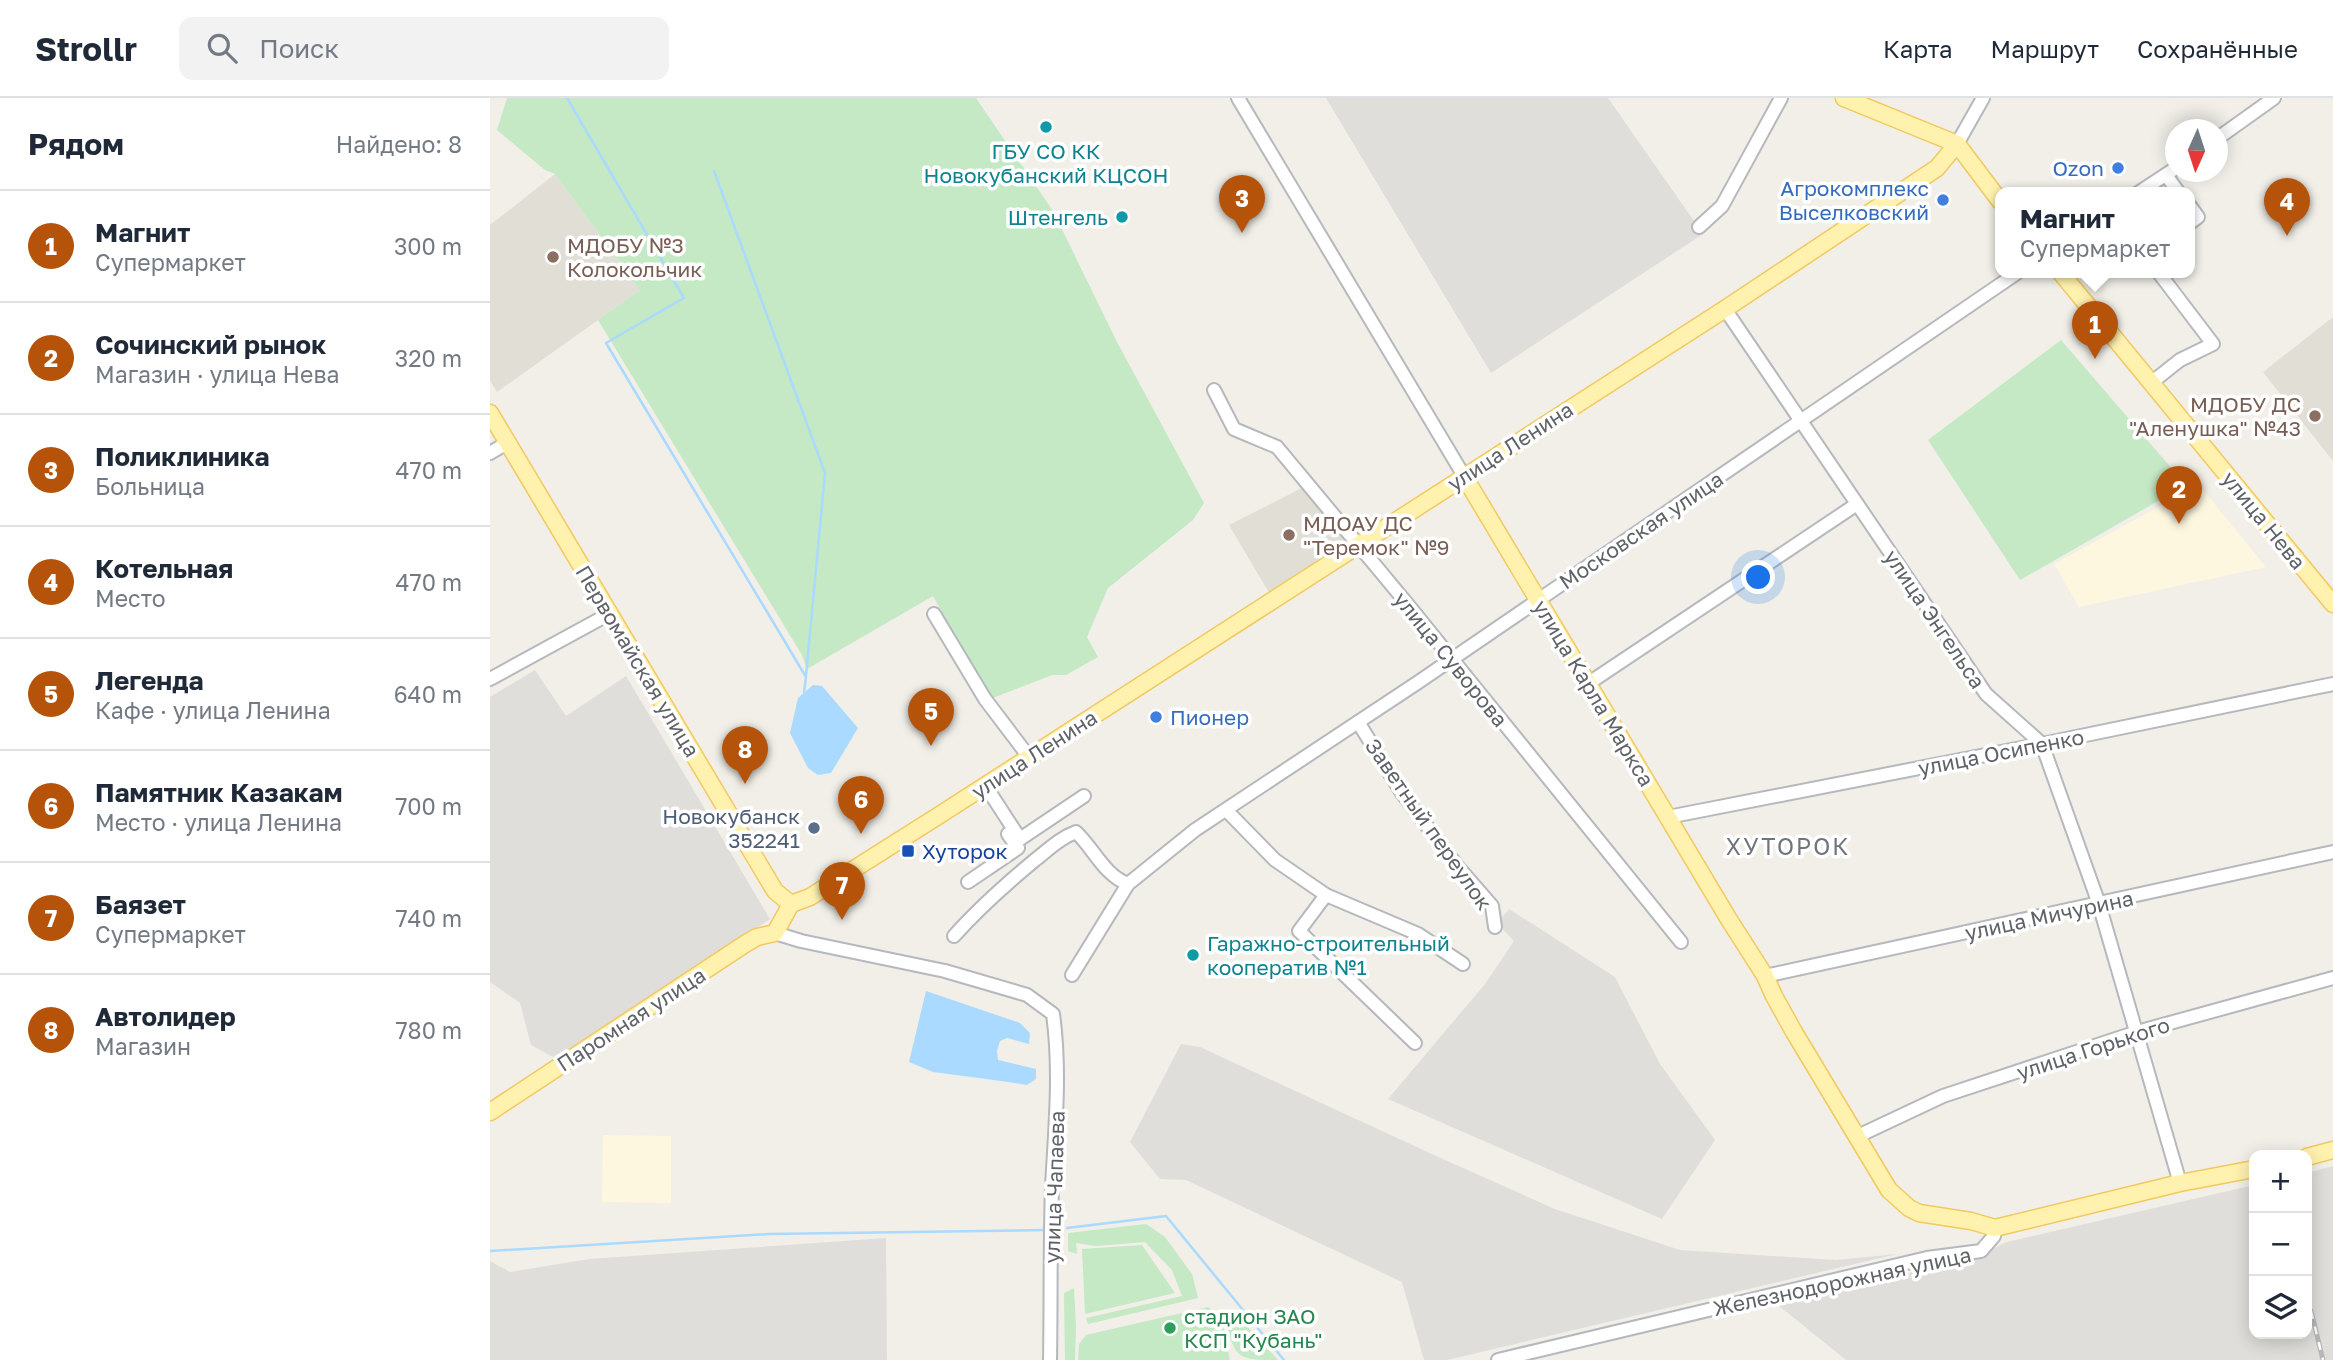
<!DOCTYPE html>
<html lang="ru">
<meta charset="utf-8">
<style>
body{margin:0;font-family:"Golos Text",sans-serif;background:#f2f2f3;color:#1f2937}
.controls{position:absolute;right:21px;bottom:21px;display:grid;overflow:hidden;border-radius:14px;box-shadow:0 4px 18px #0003}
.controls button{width:63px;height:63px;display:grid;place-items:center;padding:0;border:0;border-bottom:2px solid #e0e1e3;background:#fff;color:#1f2937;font:35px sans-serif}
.compass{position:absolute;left:1675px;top:21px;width:63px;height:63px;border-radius:50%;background:#fff;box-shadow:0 4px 18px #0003;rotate:183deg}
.you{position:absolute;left:1269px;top:480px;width:24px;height:24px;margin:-18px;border:5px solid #fff;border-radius:50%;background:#1a73e8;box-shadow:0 0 0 10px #1a73e833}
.badge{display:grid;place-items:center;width:46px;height:46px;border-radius:50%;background:#b45309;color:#fff;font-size:23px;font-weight:700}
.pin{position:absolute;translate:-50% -58px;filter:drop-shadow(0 2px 4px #0008)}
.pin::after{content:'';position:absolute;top:37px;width:24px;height:21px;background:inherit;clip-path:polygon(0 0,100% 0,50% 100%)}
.popup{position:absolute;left:1505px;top:89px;width:200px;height:91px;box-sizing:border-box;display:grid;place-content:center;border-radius:14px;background:#fff;filter:drop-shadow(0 2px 5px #0005);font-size:23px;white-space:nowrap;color:#747a83}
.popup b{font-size:26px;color:#1f2937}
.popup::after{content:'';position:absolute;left:50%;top:100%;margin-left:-14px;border:14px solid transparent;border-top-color:#fff}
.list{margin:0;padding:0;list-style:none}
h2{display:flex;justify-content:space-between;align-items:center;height:91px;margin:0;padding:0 28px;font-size:30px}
h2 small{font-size:23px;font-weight:400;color:#747a83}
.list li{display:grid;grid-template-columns:46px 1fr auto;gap:21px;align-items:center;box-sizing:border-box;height:112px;padding:0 28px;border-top:2px solid #e0e1e3}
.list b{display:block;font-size:26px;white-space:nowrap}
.list p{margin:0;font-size:23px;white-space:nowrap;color:#747a83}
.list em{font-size:23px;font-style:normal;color:#747a83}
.icon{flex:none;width:38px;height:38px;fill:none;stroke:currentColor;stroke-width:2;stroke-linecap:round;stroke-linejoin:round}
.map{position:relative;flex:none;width:1843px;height:1262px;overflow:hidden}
header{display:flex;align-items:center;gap:42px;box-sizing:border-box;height:98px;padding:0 35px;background:#fff;border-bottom:2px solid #e0e1e3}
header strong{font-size:33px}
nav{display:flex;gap:38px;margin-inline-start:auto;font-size:24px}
.search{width:490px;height:63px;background:#f2f2f3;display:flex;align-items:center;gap:18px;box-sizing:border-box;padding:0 24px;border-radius:14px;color:#747a83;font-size:26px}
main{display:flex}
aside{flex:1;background:#fff}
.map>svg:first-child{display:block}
.commercial{fill:#fef7e0}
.industrial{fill:#e0deda}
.education{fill:#e1ded6}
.green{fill:#c5e8c5}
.water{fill:#aadaff}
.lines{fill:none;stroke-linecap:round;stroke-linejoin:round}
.stream{stroke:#aadaff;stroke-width:2.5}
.minor-casing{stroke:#b5b8bc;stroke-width:16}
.major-casing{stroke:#f2c960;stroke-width:19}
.minor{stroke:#fff;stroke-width:12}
.major{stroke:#fff2af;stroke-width:16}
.rail-casing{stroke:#b6b7b8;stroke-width:5}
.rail{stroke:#fff;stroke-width:2.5;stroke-dasharray:8;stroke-linecap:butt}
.culture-dot{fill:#0f9aa8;stroke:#fff;stroke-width:2.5}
.shop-dot{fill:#3f7fe0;stroke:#fff;stroke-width:2.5}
.education-dot{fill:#8d6e63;stroke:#fff;stroke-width:2.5}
.service-dot{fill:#5c6f8a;stroke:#fff;stroke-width:2.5}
.transit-dot{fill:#1a4fb4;stroke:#fff;stroke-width:2.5}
.leisure-dot{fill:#2e9e5b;stroke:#fff;stroke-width:2.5}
.labels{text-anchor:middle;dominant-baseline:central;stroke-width:7;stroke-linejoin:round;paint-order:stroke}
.culture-label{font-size:21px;fill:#0d838f;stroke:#fff}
.shop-label{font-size:21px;fill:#366cbe;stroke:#fff;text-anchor:end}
.education-label{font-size:21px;fill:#785e54;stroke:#fff;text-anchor:start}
.street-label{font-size:21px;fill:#5f6368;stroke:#fff}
.service-label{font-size:21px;fill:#4e5e75;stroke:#fff;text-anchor:end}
.transit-label{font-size:21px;fill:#164399;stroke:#fff;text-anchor:start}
.leisure-label{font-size:21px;fill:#27864d;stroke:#fff;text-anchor:start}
.neighbourhood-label{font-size:23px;letter-spacing:2px;fill:#70757a;stroke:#fff}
</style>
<header>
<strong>Strollr</strong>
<div class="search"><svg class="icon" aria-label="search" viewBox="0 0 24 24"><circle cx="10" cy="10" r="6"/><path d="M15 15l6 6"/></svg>Поиск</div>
<nav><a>Карта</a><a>Маршрут</a><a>Сохранённые</a></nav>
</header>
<main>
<aside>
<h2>Рядом<small>Найдено: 8</small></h2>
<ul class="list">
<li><span class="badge">1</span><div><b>Магнит</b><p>Супермаркет</p></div><em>300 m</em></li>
<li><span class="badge">2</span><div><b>Сочинский рынок</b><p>Магазин · улица Нева</p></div><em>320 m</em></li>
<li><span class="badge">3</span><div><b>Поликлиника</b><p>Больница</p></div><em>470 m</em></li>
<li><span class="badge">4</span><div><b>Котельная</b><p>Место</p></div><em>470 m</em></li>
<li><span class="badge">5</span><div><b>Легенда</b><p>Кафе · улица Ленина</p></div><em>640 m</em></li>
<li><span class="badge">6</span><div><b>Памятник Казакам</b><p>Место · улица Ленина</p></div><em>700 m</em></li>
<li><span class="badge">7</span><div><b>Баязет</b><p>Супермаркет</p></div><em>740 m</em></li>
<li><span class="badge">8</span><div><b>Автолидер</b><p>Магазин</p></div><em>780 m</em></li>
</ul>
</aside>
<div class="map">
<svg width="1843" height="1262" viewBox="0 0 1843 1262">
<rect width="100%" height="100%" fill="#f1efe8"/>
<g class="commercial">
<polygon points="1709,387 1776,469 1589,509 1564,466"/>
<polygon points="113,1037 181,1038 181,1105 112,1104"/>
</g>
<g class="industrial">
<polygon points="836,0 1118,0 1213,136 1001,275"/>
<polygon points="45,572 76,618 136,578 280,821 65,960 41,947 30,905 0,884 0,599"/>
<polygon points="1019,811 1125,879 1170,966 1225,1042 1172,1121 898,1001 995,886 1024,843 1007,825"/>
<polygon points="691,946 710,949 944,1057 1065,1111 1190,1152 1346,1162 1407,1156 957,1262 934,1262 912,1184 696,1082 670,1081 640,1044"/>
<polygon points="1843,1068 1843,1262 1356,1262 1288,1207 1485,1159 1517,1144 1764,1087 1764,1236 1817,1236 1817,1075"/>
<polygon points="396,1140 397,1262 0,1262 0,1163 20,1174 99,1161"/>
</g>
<g class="education">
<polygon points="65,76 150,192 7,294 0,282 0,127"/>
<polygon points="1843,219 1843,363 1773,274"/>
<polygon points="812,390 862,447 781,498 739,427"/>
</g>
<g class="green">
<polygon points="17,0 486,0 563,113 627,244 714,405 703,422 618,490 597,539 608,559 576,577 562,577 500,601 443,498 317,571 312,557 108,222 150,192 65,76 55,72 7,32"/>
<polygon points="1571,242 1696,387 1530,482 1438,342"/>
<polygon points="656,1126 675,1139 702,1176 708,1200 598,1226 596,1220 692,1198 682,1172 655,1144 606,1148 586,1145 587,1156 578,1153 578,1135"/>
<polygon points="652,1147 685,1195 595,1216 592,1151"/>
<polygon points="584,1190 586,1229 585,1262 575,1262 574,1195"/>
<path d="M718 1209C736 1220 736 1243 740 1262H588L589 1246 596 1237Z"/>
<path d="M745 1215 788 1262C749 1262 745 1262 736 1223Z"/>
</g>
<g class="water">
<polygon points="323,587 332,588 368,630 341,675 328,677 318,670 300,635 308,600"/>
<polygon points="436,893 530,925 540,935 539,946 517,940 510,943 507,953 508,962 546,971 546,981 537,987 511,983 443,974 419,964"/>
</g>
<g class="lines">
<g class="stream">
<polyline points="77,0 194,200 116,245 316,579 314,594"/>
<polyline points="224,73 335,375 316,577"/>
<polyline points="577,1130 676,1118 794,1262"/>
<polyline points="0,1153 279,1136 555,1132"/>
</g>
<g class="minor-casing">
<g id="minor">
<polyline points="748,0 974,378"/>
<polyline points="1728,40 1784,0"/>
<polyline points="1467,46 1493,0"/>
<polyline points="1676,77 1689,95"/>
<polyline points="1648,95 1686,70"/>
<polyline points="1700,108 1708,119 1700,125"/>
<polyline points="1209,129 1232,108 1291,0"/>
<polyline points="1235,211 1496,596 1552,646 1609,806 1690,1085"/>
<polyline points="1661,285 1690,262 1723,246 1669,175"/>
<polyline points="724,292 744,331 787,349 919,508 1191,844"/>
<polyline points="0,355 17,345"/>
<polyline points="444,516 495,601 539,659"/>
<polyline points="0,581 119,516"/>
<polyline points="1099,585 1367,406"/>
<polyline points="868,624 912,695 968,769 1002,808 1005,829"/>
<polyline points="495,687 530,741 594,698"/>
<polyline points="736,712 785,762 836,797 928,836 973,866"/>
<polyline points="1178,719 1552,646 1843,586"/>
<polyline points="478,784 528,750 518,736"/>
<polyline points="836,797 809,833 925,945"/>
<path d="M285 835 311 843 455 873 537 897 563 916C571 974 565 1031 562 1089 560 1147 561 1204 560 1262"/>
<path d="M464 838C489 810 516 786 545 762 559 751 570 740 586 734 604 751 614 777 638 786L705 732 927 585 1527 175"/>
<polyline points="582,877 638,786"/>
<polyline points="1275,878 1843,754"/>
<polyline points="1368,1038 1453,998 1647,934 1843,880"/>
<polyline points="1008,1262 1437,1160 1491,1153 1504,1138 1505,1130"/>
</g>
</g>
<g class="major-casing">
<g id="major">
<polyline points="1354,0 1467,46 1510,103"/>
<polyline points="1571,175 1843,506"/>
<polyline points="0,315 285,793 301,806"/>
<polyline points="974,378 1238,820 1275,878 1284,898 1304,934 1399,1092 1419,1110 1429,1115 1481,1123 1505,1130 1690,1085 1764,1071"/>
<polyline points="0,1014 255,846 267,839 285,835 301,806 320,799 448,718 1235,211 1447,70 1467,46"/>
<polyline points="1817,1059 1843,1052"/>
</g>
</g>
<use href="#minor" class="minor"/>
<use href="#major" class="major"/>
<g class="rail-casing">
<polyline id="rail" points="1821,1213 1833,1262"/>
</g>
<use href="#rail" class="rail"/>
</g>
<g class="culture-dot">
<circle cx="556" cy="29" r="7"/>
<circle cx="632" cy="119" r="7"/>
<circle cx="703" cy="857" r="7"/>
</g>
<g class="shop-dot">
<circle cx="1628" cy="70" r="7"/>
<circle cx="1453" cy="102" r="7"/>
<circle cx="666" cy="619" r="7"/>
</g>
<g class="education-dot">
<circle cx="63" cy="159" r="7"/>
<circle cx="1825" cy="318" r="7"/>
<circle cx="799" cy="437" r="7"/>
</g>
<circle class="service-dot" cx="324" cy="730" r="7"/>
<rect class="transit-dot" x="411" y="746" width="14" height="14" rx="3.5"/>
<circle class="leisure-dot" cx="680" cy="1230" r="7"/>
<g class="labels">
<g class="culture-label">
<text x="556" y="53">ГБУ СО КК<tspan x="556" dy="24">Новокубанский КЦСОН</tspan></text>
<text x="618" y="119" text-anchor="end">Штенгель</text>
<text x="717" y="845" text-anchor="start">Гаражно-строительный<tspan x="717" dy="24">кооператив №1</tspan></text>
</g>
<g class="shop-label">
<text x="1614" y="70">Ozon</text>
<text x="1439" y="90">Агрокомплекс<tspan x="1439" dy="24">Выселковский</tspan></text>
<text x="680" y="619" text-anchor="start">Пионер</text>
</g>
<g class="education-label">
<text x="77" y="147">МДОБУ №3<tspan x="77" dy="24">Колокольчик</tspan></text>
<text x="1811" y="306" text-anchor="end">МДОБУ ДС<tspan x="1811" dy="24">"Аленушка" №43</tspan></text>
<text x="813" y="425">МДОАУ ДС<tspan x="813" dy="24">"Теремок" №9</tspan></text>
</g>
<g class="street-label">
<text transform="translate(1020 348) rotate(-33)">улица Ленина</text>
<text transform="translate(1774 422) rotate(51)">улица Нева</text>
<text transform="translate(1151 432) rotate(-34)">Московская улица</text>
<text transform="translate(1445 521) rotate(56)">улица Энгельса</text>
<text transform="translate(961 561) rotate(51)">улица Суворова</text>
<text transform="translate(148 563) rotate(59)">Первомайская улица</text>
<text transform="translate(1104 595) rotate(59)">улица Карла Маркса</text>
<text transform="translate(1511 654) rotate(-11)">улица Осипенко</text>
<text transform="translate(544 656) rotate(-33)">улица Ленина</text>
<text transform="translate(939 726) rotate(55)">Заветный переулок</text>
<text transform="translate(1559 817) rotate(-12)">улица Мичурина</text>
<text transform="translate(141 921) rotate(-33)">Паромная улица</text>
<text transform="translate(1603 950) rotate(-18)">улица Горького</text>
<text transform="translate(564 1089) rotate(-88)">улица Чапаева</text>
<text transform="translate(1352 1183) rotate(-12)">Железнодорожная улица</text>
</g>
<g class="service-label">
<text x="310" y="718">Новокубанск<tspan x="310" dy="24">352241</tspan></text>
</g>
<g class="transit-label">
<text x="432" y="753">Хуторок</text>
</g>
<g class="leisure-label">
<text x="694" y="1218">стадион ЗАО<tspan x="694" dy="24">КСП "Кубань"</tspan></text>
</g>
<g class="neighbourhood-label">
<text x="1298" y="748">ХУТОРОК</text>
</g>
</g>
</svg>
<div class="controls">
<button>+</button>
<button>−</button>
<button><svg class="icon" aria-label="layers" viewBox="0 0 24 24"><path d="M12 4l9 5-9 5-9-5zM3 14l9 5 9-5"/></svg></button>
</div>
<svg class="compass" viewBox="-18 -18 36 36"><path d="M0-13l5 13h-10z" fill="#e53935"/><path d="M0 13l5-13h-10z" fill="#747a83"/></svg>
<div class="you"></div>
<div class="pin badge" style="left:1605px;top:261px">1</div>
<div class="popup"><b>Магнит</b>Супермаркет</div>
<div class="pin badge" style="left:1689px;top:426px">2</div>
<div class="pin badge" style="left:752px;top:135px">3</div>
<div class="pin badge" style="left:1797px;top:138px">4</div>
<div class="pin badge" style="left:441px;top:648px">5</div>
<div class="pin badge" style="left:371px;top:736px">6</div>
<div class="pin badge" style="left:352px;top:822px">7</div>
<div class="pin badge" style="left:255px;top:686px">8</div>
</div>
</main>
